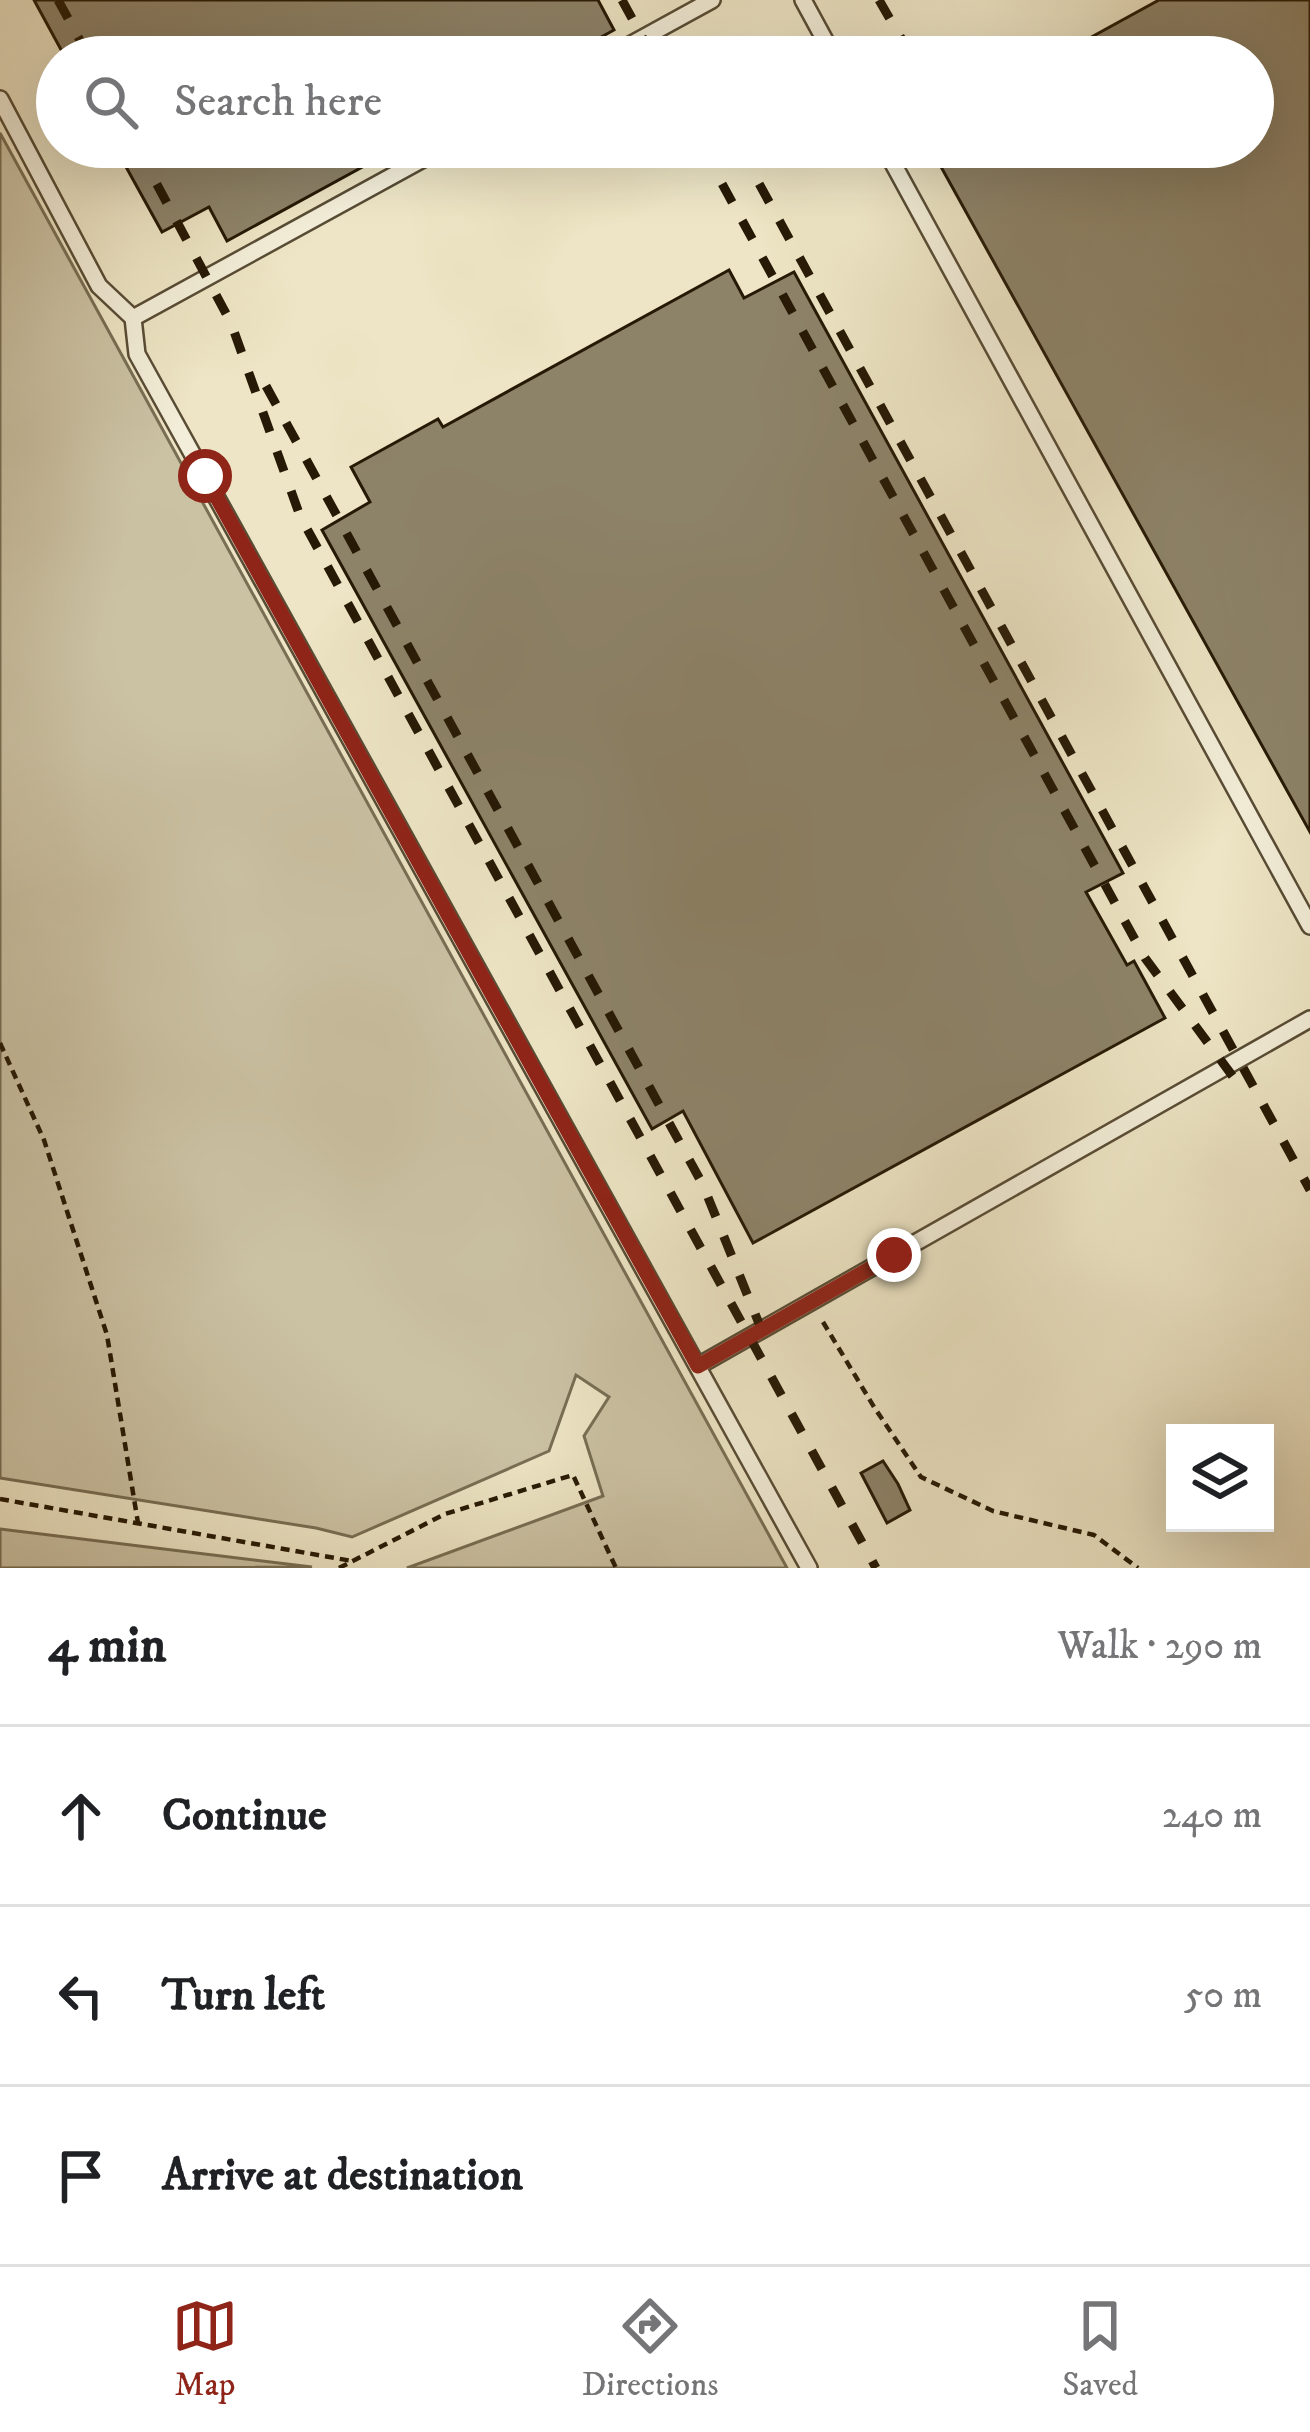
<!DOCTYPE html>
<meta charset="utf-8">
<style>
body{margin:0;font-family:"IM FELL DW Pica",serif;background:#f2f2f2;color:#202124}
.controls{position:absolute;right:36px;bottom:36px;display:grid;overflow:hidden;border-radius:0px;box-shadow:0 12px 48px #0002}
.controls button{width:108px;height:108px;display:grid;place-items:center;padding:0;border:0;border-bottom:3px solid #e0e0e0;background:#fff;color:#202124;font:60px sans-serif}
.stop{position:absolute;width:36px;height:36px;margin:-27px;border:9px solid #8f2418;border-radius:50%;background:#fff}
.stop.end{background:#8f2418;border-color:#fff;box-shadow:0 3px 12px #0008}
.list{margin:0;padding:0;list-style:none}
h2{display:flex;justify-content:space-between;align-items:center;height:156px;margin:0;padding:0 48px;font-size:51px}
h2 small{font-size:39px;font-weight:400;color:#757577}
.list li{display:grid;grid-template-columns:78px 1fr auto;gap:36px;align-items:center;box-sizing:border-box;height:180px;padding:0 48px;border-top:3px solid #e0e0e0}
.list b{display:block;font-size:45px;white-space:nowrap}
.list em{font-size:39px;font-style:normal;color:#757577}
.icon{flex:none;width:66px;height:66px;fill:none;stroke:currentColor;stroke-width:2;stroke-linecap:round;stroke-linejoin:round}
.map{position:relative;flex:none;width:1310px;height:1568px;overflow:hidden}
.search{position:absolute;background:#fff;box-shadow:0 12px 48px #0002;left:36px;right:36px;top:36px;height:132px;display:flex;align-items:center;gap:30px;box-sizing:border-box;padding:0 42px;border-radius:66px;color:#757577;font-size:45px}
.sheet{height:696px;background:#fff}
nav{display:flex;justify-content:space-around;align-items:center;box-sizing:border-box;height:168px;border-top:3px solid #e0e0e0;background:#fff;font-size:33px;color:#757577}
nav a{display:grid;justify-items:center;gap:6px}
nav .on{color:#8f2418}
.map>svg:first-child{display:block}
.green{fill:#cbc2a4;stroke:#786e54;stroke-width:3}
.building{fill:#8d8369;stroke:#261905;stroke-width:3}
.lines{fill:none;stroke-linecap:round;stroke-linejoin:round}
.lane-casing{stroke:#584c35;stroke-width:20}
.path{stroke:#261905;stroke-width:4.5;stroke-dasharray:9 6;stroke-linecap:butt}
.lane{stroke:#f3eed9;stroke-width:15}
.rail{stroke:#261905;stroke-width:9;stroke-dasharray:21 21;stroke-linecap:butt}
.route{stroke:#8f2418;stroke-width:15}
</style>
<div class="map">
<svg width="1310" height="1568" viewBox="0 0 1310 1568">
<rect width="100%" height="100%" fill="#ede5c5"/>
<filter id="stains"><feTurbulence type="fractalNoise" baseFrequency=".00167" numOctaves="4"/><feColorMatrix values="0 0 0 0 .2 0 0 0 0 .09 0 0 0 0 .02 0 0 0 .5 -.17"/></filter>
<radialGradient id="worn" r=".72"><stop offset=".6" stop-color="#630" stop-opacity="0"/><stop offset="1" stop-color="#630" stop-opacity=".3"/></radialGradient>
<g class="green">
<polygon points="0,133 787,1568 407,1568 603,1496 584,1436 609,1397 576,1375 549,1451 352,1537 316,1528 0,1478"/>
<polygon points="0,1529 312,1567 0,1568"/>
</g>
<g class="building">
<polygon points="34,0 598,0 614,30 565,57 65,57"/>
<polygon points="1159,0 1310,0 1310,832 930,147 1253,147 1253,57 1055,57"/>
<polygon points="115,147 399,147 227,241 209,207 162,232"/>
<polygon points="729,270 744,298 794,272 1123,873 1086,892 1127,965 1134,961 1165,1018 753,1243 683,1111 652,1129 322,530 370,502 351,467 438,419 443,427"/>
<polygon points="883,1461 898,1484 910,1510 887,1523 861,1473"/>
</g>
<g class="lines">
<g class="lane-casing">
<g id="lane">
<polyline points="803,0 834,57"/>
<polyline points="608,57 712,0"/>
<polyline points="0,99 99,286 133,318 137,354 809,1568"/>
<polyline points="884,147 1310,926"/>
<polyline points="133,318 445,147"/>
<polyline points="698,1366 1310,1019"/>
</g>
</g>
<g class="path">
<polyline points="0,1043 44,1140 107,1335 138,1523"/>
<polyline points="823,1322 874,1407 921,1477 993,1511 1094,1535 1138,1568"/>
<polyline points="0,1499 352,1561"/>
<polyline points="339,1568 445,1514 573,1475 616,1568"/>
</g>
<use href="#lane" class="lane"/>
<g class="rail">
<polyline points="58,0 89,57"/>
<polyline points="622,0 653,57"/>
<polyline points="879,0 912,57"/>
<polyline points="682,43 690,57"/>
<polyline points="137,147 231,323 300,516 876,1568"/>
<polyline points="702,147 1145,958 1234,1078"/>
<polyline points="739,147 1310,1190"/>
<polyline points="266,386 703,1185 764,1336"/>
</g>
</g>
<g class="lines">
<polyline class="route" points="205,476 698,1366 894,1255"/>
</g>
<rect width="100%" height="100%" filter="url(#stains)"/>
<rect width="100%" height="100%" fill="url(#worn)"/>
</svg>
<div class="controls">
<button><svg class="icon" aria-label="layers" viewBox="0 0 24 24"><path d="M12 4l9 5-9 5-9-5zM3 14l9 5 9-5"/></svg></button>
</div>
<div class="stop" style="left:205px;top:476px"></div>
<div class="stop end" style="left:894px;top:1255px"></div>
<div class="search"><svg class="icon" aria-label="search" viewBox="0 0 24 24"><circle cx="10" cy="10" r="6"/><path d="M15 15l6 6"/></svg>Search here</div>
</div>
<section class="sheet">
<h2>4 min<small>Walk · 290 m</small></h2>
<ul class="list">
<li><svg class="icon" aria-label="ahead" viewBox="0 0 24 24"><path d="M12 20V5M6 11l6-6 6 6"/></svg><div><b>Continue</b></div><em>240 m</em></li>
<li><svg class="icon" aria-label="left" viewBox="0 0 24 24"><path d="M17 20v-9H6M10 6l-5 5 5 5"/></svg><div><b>Turn left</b></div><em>50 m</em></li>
<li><svg class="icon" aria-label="arrive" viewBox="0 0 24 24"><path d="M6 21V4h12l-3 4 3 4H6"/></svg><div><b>Arrive at destination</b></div></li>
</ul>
</section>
<nav>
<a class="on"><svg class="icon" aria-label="map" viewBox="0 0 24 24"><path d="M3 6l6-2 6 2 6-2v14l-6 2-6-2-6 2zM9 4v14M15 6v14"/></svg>Map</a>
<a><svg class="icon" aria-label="directions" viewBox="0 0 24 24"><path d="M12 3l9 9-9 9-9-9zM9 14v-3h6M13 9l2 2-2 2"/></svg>Directions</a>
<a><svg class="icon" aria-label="saved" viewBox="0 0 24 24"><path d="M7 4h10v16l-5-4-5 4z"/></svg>Saved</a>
</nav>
